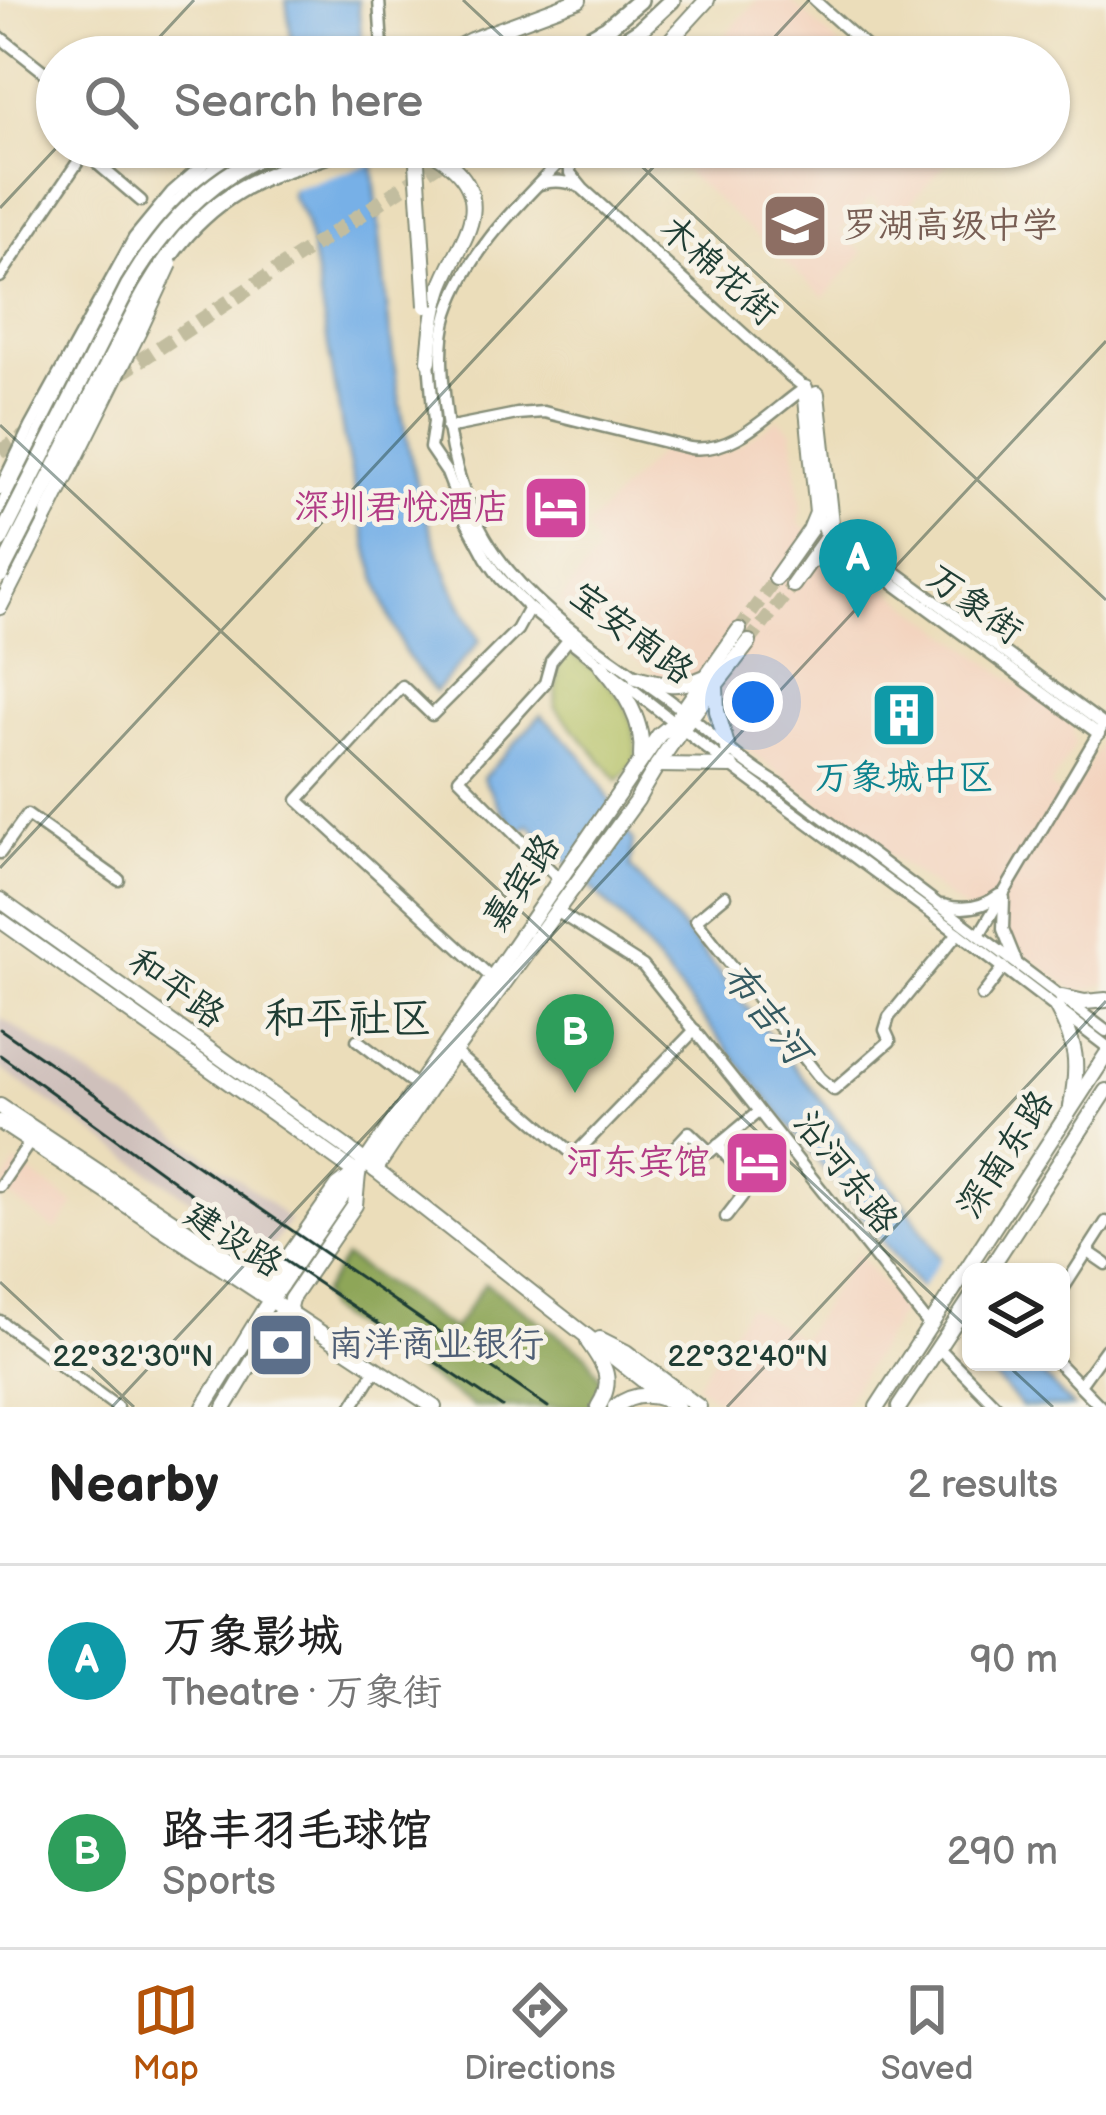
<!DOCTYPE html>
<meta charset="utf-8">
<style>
body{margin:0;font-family:"Balsamiq Sans","LXGW WenKai TC",sans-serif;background:#f6f6f6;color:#222}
.controls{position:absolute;right:36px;bottom:36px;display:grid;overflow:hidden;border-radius:18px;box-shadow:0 3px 9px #0004}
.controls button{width:108px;height:108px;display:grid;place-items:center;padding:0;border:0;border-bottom:3px solid #e0e0e0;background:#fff;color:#222;font:60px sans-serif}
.you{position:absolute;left:753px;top:702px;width:42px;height:42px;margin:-30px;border:9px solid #fff;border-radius:50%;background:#1a73e8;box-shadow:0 0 0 18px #1a73e833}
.badge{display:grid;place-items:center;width:78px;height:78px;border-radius:50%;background:#b45309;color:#fff;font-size:39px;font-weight:700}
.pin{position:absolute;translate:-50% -99px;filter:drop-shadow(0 3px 6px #0008)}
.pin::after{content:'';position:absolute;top:63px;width:42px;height:36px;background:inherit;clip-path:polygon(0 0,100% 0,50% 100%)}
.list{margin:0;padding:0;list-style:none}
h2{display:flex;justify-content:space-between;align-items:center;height:156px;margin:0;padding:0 48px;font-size:51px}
h2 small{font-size:39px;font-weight:400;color:#767676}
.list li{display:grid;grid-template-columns:78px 1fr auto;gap:36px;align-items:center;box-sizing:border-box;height:192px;padding:0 48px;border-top:3px solid #e0e0e0}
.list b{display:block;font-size:45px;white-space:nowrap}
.list p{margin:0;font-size:39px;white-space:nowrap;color:#767676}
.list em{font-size:39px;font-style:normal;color:#767676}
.icon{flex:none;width:66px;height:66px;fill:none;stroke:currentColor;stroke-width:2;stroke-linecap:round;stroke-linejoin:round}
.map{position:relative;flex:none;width:1106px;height:1407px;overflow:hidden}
.search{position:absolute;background:#fff;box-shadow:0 3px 9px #0004;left:36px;right:36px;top:36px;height:132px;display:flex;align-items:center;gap:30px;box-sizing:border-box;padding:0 42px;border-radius:66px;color:#767676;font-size:45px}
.sheet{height:540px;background:#fff}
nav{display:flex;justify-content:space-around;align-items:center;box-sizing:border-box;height:168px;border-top:3px solid #e0e0e0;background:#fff;font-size:33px;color:#767676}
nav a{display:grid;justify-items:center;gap:6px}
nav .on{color:#b45309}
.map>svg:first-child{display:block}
.built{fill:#f3d4bf}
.industrial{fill:#cfc0bb}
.green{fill:#b3c063;stroke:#697e4c;stroke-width:3}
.forest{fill:#8ea659;stroke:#567246;stroke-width:3}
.water{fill:#77b0e7;stroke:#4b768e;stroke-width:3}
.pier{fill:#ebddba}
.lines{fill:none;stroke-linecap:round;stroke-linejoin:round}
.major-tunnel{stroke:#c2bd9f;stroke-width:14;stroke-dasharray:14 7;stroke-linecap:butt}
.highway-tunnel{stroke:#c2bd9f;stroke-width:15;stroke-dasharray:15 8;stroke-linecap:butt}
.minor-casing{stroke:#858d77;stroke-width:15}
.major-casing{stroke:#858d77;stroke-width:18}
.highway-casing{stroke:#858d77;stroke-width:20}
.minor{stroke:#fff;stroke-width:10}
.major{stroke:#fff;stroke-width:14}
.highway{stroke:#fff;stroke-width:15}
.rail{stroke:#1f3d34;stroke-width:3}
.major-bridge-casing{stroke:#858d77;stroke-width:18;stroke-linecap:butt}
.highway-bridge-casing{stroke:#858d77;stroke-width:20;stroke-linecap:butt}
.major-bridge{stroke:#fff;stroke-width:14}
.highway-bridge{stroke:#fff;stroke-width:15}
.ticks{fill:none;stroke:#1f3d34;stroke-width:3;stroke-opacity:0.45}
.labels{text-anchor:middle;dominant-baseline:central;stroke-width:10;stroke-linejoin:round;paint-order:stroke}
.education-label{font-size:36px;fill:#785e54;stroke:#f7f3e8;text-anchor:start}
.street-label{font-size:36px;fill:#1f3d34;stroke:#f7f3e8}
.hotel-label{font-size:36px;fill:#b23c85;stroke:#f7f3e8;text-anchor:end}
.culture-label{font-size:36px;fill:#0d838f;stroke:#f7f3e8}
.service-label{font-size:36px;fill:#4e5e75;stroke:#f7f3e8;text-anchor:start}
.water-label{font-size:39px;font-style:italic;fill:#355a61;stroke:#f7f3e8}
.quarter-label{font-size:42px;fill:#1f3d34;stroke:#f7f3e8}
.ticks-label{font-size:30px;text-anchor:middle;fill:#1f3d34;stroke:#f7f3e8;stroke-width:10;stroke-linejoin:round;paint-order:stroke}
</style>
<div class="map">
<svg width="1106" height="1407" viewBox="0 0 1106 1407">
<rect width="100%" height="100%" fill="#f7f3e8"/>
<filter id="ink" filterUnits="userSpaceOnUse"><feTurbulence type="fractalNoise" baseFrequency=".00833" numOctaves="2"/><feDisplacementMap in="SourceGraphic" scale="24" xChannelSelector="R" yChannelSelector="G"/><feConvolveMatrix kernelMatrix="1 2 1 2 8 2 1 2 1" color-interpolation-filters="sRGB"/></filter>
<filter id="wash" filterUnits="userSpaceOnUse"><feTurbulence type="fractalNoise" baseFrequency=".004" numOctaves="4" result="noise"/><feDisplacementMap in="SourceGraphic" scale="48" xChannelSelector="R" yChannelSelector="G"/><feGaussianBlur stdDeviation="2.7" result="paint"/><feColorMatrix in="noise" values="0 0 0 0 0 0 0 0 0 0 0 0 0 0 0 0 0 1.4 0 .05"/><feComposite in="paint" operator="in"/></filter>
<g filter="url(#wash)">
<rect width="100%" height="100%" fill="#ebddba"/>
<g class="built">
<polygon points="757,0 790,0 853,57 705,57"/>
<polygon points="658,147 952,147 957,152 895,220 870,198 840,232 863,253 824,297"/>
<polygon points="778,419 792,431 801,505 799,524 1072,724 1075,745 1050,787 1069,798 1106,735 1106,984 1077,992 739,744 653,672 559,602 597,552 586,527 660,451 702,457 716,456 734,449"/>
<polygon points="16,1163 75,1204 56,1230 0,1190"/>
<polygon points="857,1253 903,1310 842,1407 728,1407 696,1385 748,1306 801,1339"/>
</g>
<polygon class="industrial" points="0,1017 152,1117 257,1193 290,1220 267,1253 0,1068"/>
<path class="green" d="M568 650C611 683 639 703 636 762L618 780 555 707 559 661 560 656Z"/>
<polygon class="forest" points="345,1257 453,1330 485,1283 587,1355 601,1380 600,1392 591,1407 473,1407 327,1310 321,1294"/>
<g class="water">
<polygon points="286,0 358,0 363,57 294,57"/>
<path d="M300 147H371C389 314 393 492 480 641L435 692 406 655 386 608 370 557 344 439 311 245 303 215 291 195Z"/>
<polygon points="541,715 582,756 601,785 633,842 630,867 708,959 907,1207 939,1257 971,1296 971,1351 626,923 529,824 520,832 500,808 483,778"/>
<polygon points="980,1362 1030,1362 1073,1407 1022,1407"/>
</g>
<g class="pier">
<polygon points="294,147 377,147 379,162 286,191"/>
<polygon points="944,1253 971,1286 969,1357 917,1294"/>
</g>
</g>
<g filter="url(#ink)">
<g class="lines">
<g class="major-tunnel">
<polyline points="739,630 776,578"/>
<polyline points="749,642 793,585"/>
</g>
<g class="highway-tunnel">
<polyline points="63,411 464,147"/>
<polyline points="0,452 33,431"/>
</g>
<g class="minor-casing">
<g id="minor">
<polyline points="379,0 382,47"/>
<polyline points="814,0 878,57"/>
<polyline points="0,37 57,82"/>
<polyline points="90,147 99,165 141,201"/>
<polyline points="173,147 185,151 200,166"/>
<path d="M574 147C527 197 470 246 448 313 439 342 442 373 445 403 450 461 470 526 509 571 552 623 618 662 672 702 709 730 739 762 780 785L1106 1031"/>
<polyline points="569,154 570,173 583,189 790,376 808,390"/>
<path d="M540 184C553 180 569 181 580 187"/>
<polyline points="0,277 88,147"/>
<polyline points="429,361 434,422 430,448 447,473 464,517 486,558 500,578 529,608 708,749 958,933 1106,1046"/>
<path d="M447 428 517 414 544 412 690 448C735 454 770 412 805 388"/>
<polyline points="0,489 30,427 134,238 172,192 223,147"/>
<polyline points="817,513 825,533 1099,734"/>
<polyline points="826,521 1104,725"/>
<polyline points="0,853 27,815 119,880"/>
<polyline points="560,880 459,778 545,683 551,661 569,639"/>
<polyline points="725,896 696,920 820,1078 834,1090 890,1041 885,1030 889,1017 958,933"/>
<polyline points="1004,898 1003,929 1016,961"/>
<path d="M943 905C964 911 982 908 999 895"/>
<polyline points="558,912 643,966 930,1326"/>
<polyline points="979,935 1101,729"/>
<polyline points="493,979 298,800 402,686 432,715 517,630 529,608"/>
<polyline points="982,996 1004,967"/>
<polyline points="357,1040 418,1087"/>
<polyline points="454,1052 574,1155 695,1030"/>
<polyline points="718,1145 750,1186 726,1217"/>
<polyline points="664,1159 689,1132 710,1152 758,1112"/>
<polyline points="0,1186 30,1142"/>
<polyline points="1087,1251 1106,1264"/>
<polyline points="1061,1292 1106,1222"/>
<polyline points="0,1321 117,1407"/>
<polyline points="938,1347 997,1407"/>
<polyline points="1057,1362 1101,1407"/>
<polyline points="1080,1385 1106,1349"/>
<polyline points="352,1407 376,1369"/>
</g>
</g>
<g class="major-casing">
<g id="major">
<polyline points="439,57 471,40 579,0"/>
<polyline points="655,57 707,0"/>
<path d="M415 147C430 149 444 158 455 169 496 209 455 247 441 288 433 312 431 336 429 361"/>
<path d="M0 513C25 463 50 414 75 364 120 275 159 197 252 147"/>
<polyline points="814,560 834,550 855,555"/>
<polyline points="776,578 810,530 817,513 805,388"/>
<polyline points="793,585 825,540 831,523 817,394"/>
<polyline points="0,607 48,513"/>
<path d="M602 666C624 691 645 722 641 757"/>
<path d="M636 677C662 684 679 689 705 677"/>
<polyline points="716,687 717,711 729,752"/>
<polyline points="657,765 731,766"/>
<polyline points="0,900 346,1147 677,1407"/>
<polyline points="0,920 358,1174"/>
<polyline points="1062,997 1085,1002 1106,1000"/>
<path d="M1057 1008C1077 1045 1079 1064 1071 1106"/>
<polyline points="0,1106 270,1286 281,1285"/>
<polyline points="0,1122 434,1407"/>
<path d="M375 1170 454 1052 637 800C667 743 710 693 749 642"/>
<polyline points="988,1272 1106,1091"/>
<polyline points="261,1279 275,1276 338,1186 350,1177"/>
<polyline points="291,1313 289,1307 291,1299 355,1205 358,1174"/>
<polyline points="600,1339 626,1352 699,1407"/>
<path d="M588 1342C605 1366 615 1380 598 1407"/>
<polyline points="204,1407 265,1308 659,735 674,723 739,630"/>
<polyline points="225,1407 279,1317 285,1312 291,1313"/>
<path d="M615 1407C630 1395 646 1393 664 1399"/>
<polyline points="877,1407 1106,1055"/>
<polyline points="899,1407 971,1298"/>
</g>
</g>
<g class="highway-casing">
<g id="highway">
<polyline points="555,57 607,28 640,0"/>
<polyline points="598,57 640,30 672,0"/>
<polyline points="270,153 289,147"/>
<polyline points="280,171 352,147"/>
</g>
</g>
<use href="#minor" class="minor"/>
<use href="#major" class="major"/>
<use href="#highway" class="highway"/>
<g class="rail">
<polyline points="0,1029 548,1407"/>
<polyline points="0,1055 269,1250 502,1407"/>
</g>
<g class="major-bridge-casing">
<g id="major-bridge">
<polyline points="416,147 426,306"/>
<polyline points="48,513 140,329 170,264"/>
</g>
</g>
<g class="highway-bridge-casing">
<g id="highway-bridge">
<path d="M0 540 129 285C163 228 207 178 270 153"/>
<path d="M0 575 137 308C170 246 212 194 280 171"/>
</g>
</g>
<use href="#major-bridge" class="major-bridge"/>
<use href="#highway-bridge" class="highway-bridge"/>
</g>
</g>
<path class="ticks" d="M463 0 524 57M141 57 194 0M756 57 809 0M621 147 1106 600M0 208 57 147M0 425 971 1331M0 868 672 147M0 1282 134 1407M1004 1362 1053 1407M112 1407 1106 341M727 1407 1106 1001"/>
<defs>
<g id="school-square" transform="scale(3.45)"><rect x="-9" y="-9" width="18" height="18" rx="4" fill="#8d6e63" stroke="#f7f3e8"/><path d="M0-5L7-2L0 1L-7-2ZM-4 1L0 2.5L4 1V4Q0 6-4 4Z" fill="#fff"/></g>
<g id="hotel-square" transform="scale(3.45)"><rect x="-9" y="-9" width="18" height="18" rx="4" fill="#d1479c" stroke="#f7f3e8"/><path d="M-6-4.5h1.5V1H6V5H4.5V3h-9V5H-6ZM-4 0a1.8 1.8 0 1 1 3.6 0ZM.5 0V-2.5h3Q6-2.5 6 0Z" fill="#fff"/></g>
<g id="building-square" transform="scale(3.45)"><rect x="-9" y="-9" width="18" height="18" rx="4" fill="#0f9aa8" stroke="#f7f3e8"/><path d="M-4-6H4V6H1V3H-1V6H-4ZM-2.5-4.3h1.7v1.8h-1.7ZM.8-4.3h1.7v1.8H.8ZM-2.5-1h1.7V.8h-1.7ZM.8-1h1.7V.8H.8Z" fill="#fff"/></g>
<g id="bank-square" transform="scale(3.45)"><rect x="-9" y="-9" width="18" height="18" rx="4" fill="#5c6f8a" stroke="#f7f3e8"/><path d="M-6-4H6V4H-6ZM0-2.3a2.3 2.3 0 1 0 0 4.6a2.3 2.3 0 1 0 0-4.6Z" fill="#fff"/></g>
</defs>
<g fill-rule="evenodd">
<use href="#school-square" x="795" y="226"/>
<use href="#hotel-square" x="556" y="508"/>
<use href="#building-square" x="904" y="715"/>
<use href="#hotel-square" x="757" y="1163"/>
<use href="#bank-square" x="281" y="1345"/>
</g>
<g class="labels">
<g class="education-label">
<text x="842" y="226">罗湖高级中学</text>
</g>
<g class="street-label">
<text transform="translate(718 271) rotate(42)">木棉花街</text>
<text transform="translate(974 605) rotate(36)">万象街</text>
<text transform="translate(631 634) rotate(37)">宝安南路</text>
<text transform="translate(522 883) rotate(-56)">嘉宾路</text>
<text transform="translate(176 989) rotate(36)">和平路</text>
<text transform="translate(1006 1155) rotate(-57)">深南东路</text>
<text transform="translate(845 1173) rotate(52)">沿河东路</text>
<text transform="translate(233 1240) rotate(33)">建设路</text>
</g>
<g class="hotel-label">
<text x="510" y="508">深圳君悦酒店</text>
<text x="710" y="1163">河东宾馆</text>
</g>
<g class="culture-label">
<text x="904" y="778">万象城中区</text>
</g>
<g class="service-label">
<text x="328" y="1345">南洋商业银行</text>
</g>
<g class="water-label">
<text transform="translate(765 1014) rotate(52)">布吉河</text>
</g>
<g class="quarter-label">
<text x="348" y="1019">和平社区</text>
</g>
</g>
<g class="ticks-label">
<text x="133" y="1366">22°32'30"N</text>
<text x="748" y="1366">22°32'40"N</text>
</g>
</svg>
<div class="controls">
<button><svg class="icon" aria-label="layers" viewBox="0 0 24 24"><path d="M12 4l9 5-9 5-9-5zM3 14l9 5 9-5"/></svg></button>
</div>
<div class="you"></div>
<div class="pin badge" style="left:858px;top:618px;background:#0f9aa8">A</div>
<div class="pin badge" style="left:575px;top:1093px;background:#2e9e5b">B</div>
<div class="search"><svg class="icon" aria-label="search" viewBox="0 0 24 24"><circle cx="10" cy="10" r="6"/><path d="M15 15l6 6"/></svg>Search here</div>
</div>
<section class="sheet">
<h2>Nearby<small>2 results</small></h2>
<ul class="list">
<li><span class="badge" style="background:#0f9aa8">A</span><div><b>万象影城</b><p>Theatre · 万象街</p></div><em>90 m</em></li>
<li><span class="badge" style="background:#2e9e5b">B</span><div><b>路丰羽毛球馆</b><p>Sports</p></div><em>290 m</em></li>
</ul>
</section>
<nav>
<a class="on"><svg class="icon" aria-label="map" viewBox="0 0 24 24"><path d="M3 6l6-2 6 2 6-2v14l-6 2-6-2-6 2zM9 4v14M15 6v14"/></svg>Map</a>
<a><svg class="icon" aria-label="directions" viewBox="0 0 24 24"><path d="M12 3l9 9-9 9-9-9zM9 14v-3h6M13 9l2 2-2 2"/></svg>Directions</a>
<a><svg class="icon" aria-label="saved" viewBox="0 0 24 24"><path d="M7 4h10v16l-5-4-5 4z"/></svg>Saved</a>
</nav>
